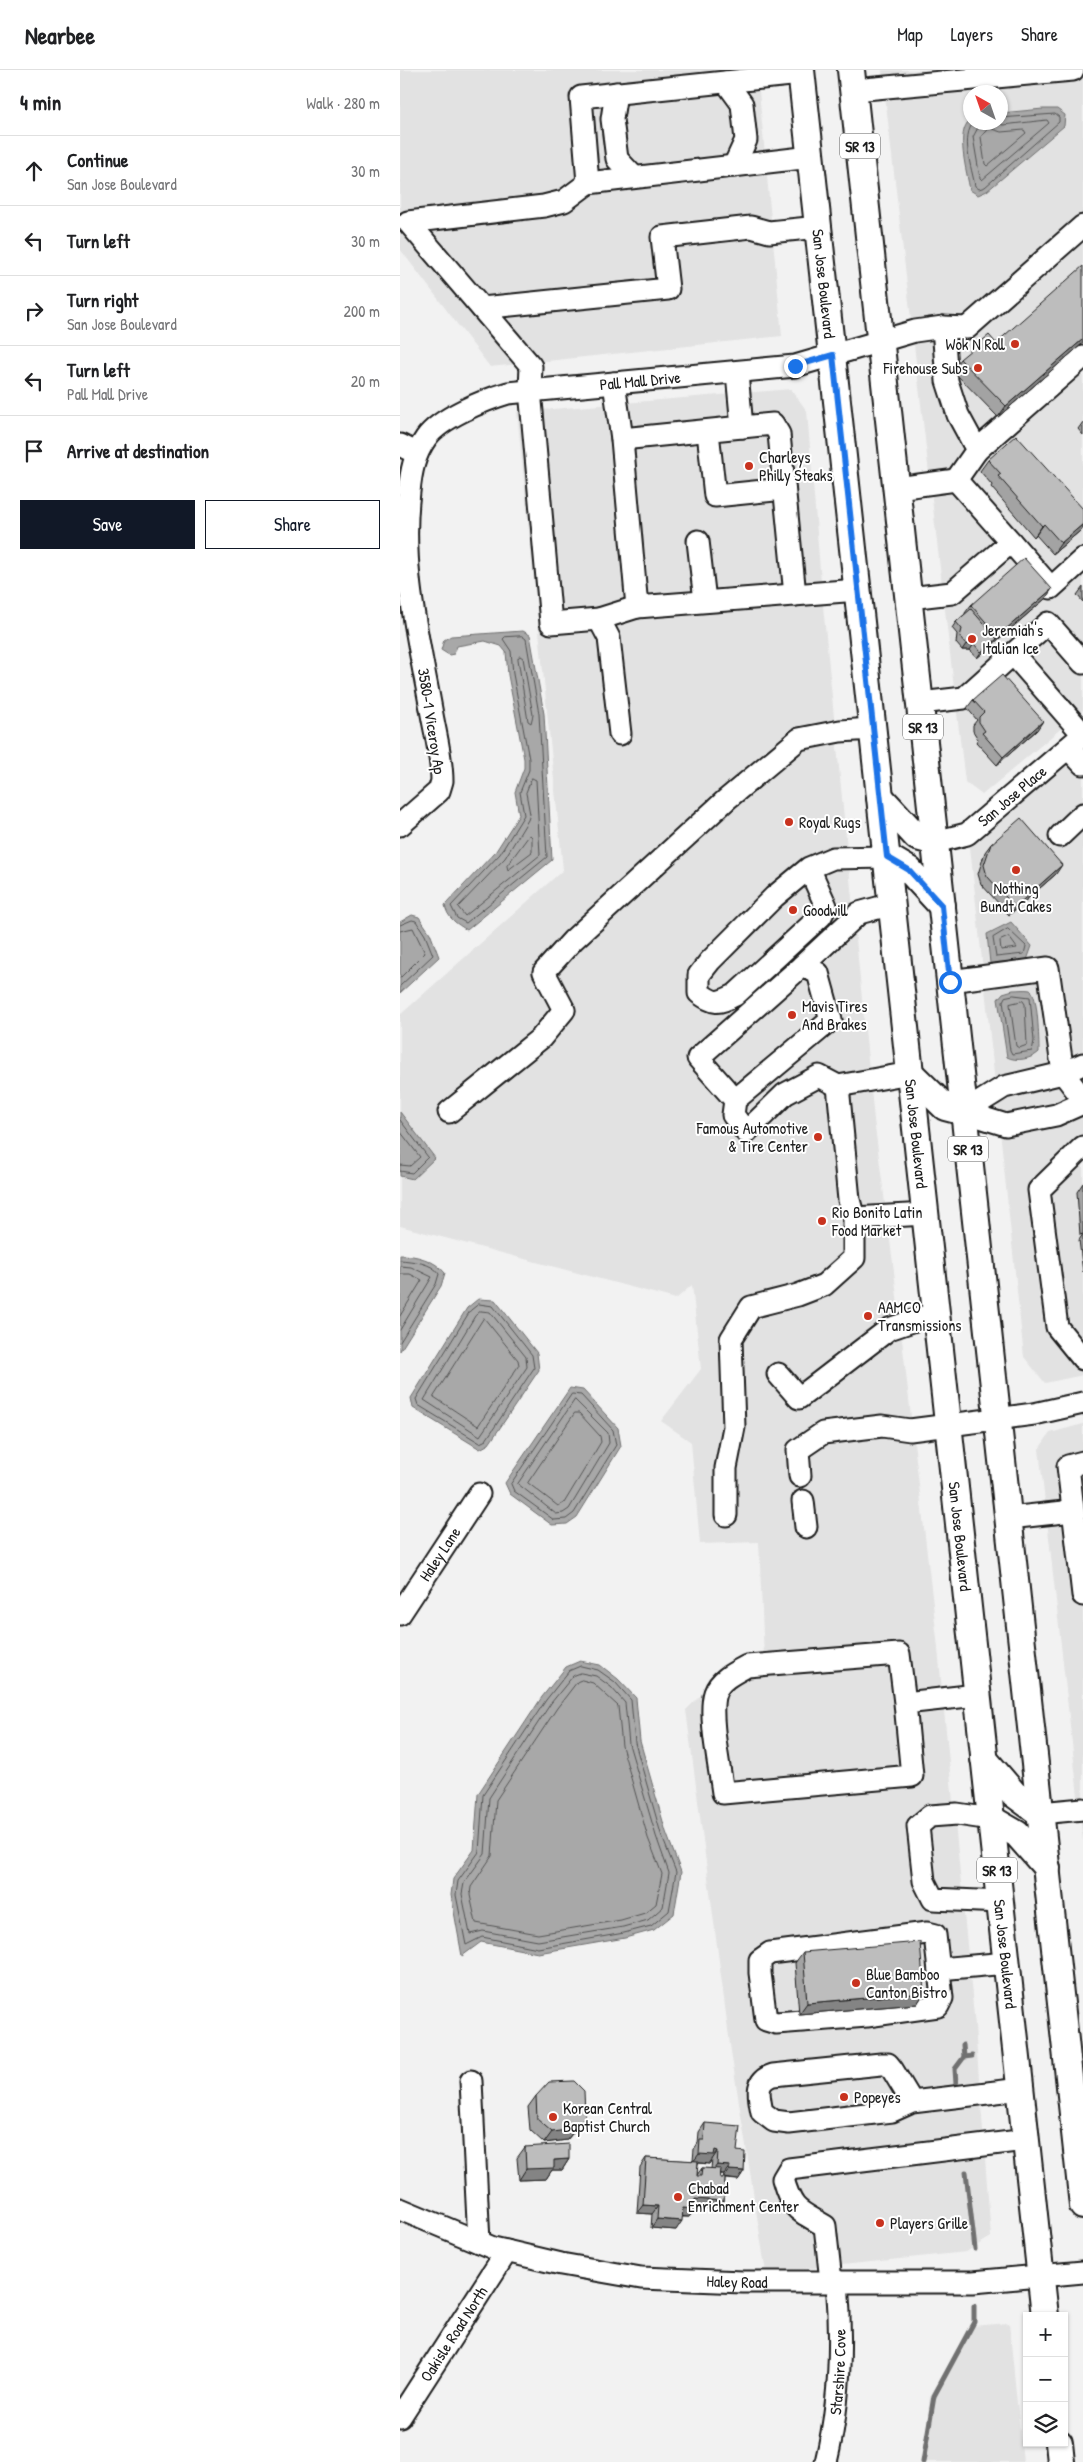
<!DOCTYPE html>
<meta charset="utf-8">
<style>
body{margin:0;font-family:"Patrick Hand",sans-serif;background:#f2f2f2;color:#202124}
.controls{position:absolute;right:15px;bottom:15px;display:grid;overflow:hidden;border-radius:0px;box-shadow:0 1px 4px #0004}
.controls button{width:45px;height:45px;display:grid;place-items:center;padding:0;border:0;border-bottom:1px solid #e0e0e0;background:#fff;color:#202124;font:25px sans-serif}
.compass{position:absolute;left:563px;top:15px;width:45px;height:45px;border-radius:50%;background:#fff;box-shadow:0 1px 4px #0004;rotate:320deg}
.stop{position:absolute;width:15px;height:15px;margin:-11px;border:4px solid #1a73e8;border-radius:50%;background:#fff}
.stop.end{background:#1a73e8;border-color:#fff;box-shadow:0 1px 5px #0008}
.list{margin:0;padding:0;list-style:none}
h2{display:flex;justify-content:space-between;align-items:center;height:65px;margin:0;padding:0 20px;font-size:21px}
h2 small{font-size:16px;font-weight:400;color:#757577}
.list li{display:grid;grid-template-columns:32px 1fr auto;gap:15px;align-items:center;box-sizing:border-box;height:70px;padding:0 20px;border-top:1px solid #e0e0e0}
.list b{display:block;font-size:19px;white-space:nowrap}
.list p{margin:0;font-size:16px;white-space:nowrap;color:#757577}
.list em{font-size:16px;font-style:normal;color:#757577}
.actions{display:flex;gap:10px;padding:15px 20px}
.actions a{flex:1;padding:11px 0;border:1px solid #111827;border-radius:0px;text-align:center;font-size:18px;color:#111827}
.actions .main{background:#111827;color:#fff}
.icon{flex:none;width:28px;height:28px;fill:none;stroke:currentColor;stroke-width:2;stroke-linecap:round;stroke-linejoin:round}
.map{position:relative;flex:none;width:683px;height:2392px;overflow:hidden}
header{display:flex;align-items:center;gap:30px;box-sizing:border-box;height:70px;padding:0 25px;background:#fff;border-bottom:1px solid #e0e0e0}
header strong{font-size:24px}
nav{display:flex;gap:28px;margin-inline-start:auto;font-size:18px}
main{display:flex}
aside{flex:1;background:#fff}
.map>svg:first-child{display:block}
.built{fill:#e2e2e2;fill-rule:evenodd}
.water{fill:#a8a8a8;stroke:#707070}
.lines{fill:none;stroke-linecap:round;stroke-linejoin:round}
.shore{stroke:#545454;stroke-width:1}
.stream{stroke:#707070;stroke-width:5}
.minor-casing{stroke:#1c1c1c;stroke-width:25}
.major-casing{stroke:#1c1c1c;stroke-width:30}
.minor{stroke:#fff;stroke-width:21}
.major{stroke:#fff;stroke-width:26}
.wall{fill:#a3a3a3;stroke:#1c1c1c;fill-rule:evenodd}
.shaded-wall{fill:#848484;stroke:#1c1c1c}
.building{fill:#bdbdbd;stroke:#1c1c1c}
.route{stroke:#1a73e8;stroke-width:6}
.poi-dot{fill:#c8321e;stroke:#fff;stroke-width:2}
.labels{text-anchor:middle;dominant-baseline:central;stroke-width:4;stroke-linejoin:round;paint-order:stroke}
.shield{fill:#fff;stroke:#606060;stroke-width:1}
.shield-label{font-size:15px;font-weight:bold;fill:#1c1c1c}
.street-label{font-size:16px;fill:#1c1c1c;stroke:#fff}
.poi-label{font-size:16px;fill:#1c1c1c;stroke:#fff;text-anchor:start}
</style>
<header>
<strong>Nearbee</strong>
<nav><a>Map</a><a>Layers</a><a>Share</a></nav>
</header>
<main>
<aside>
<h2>4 min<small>Walk · 280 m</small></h2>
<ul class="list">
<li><svg class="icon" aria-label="ahead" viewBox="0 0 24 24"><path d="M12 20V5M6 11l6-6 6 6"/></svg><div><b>Continue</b><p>San Jose Boulevard</p></div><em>30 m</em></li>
<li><svg class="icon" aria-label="left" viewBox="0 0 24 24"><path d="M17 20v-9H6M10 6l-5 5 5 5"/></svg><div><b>Turn left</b></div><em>30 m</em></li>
<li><svg class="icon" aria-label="right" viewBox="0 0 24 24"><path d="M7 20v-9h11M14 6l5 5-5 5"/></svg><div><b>Turn right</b><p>San Jose Boulevard</p></div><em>200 m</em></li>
<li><svg class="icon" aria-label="left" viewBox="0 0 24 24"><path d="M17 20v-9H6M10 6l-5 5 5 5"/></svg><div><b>Turn left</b><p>Pall Mall Drive</p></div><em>20 m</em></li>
<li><svg class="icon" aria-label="arrive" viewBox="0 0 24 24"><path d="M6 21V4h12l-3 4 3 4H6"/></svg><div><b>Arrive at destination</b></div></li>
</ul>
<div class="actions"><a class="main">Save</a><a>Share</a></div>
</aside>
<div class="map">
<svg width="683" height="2392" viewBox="0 0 683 2392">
<rect width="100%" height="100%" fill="#f2f2f2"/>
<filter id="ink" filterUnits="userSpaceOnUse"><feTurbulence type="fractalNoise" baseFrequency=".02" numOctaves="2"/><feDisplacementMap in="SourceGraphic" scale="10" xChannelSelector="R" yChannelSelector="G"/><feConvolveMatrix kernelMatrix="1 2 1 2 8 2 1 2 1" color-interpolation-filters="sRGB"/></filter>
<g filter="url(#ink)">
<g class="built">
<polygon points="0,0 357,0 382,266 90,297 0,179"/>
<path d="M482 0H683V640L582 725 565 712ZM570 22H600V52H570Z"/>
<polygon points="391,319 407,341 423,536 474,1050 494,1201 537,1569 575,1956 591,2167 566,2182 366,2203 331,1982 286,1640 334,1592 364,1588 359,1472 300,1474 291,1372 261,1351 301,1299 292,1215 276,1229 0,1156 0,945 163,800 117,342"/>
<polygon points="683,675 683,1305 645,1313 624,1287 570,777"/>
<polygon points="683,1354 683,1771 639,1379 650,1363"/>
<polygon points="609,2253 623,2392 523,2392 530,2326 572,2256"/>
</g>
<g class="water">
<path d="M643 39H657L665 45 664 56 587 121 578 125 570 120C567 102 555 62 570 50V52H600L601 43Z"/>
<path d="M123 561 130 565 144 644 152 790 67 860C57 854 47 848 45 835L96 781 119 745 115 722 124 698V689L108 605 106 582 101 576 85 571 57 576 54 584 49 585 41 580 44 570 51 566Z"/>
<polygon points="12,845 19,847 30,863 39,887 0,923 0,852"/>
<polygon points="611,852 632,876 627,890 590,893 587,864"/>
<path d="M613 920C618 920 625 919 630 920 638 923 639 971 639 982 632 989 616 992 607 987L598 929 603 923Z"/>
<polygon points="0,1042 35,1088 13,1109 0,1106"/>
<path d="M0 1185C16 1185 35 1190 45 1203L41 1216 0 1281Z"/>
<polygon points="78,1229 95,1230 137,1283 139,1300 89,1374 80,1379 13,1338 11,1328 67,1238"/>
<polygon points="170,1318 183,1320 218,1358 221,1376 177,1447 167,1454 152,1455 110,1424 105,1413"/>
<polygon points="180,1591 200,1595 218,1609 236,1628 240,1671 266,1762 281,1802 274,1844 254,1860 225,1868 138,1883 81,1872 62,1886 51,1825 53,1809 74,1780 78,1724 142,1627 166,1597"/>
</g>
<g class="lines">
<g class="shore">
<path d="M574 52C560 66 572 99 575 116L579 119 585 117 659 52V47L655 44 600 48"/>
<polyline points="581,52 573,67 580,108 582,110 649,53 647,50 603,55 595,52"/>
<polygon points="589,58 601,62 624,60 626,63 587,96 585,94 581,67"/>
<polygon points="122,566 126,569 139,644 147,787 66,853 57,848 51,836 100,784 124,745 120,722 129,700 129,689 113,604 111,581 103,569 105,567"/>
<polygon points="120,586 123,588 133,645 131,653 128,651 118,589"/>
<polygon points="132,708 136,710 140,785 65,846 58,837 105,788 128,750 130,744 126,723"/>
<polygon points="130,765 132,767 132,782 108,800 107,796"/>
<polyline points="0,855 12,850 16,851 25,865 33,885 0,916"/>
<polygon points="608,859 626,876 624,884 596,887 593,868"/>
<polyline points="0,861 13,858 25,883 0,908"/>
<polygon points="609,867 617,878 601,880 600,871"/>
<polygon points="614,925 630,927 634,971 632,981 612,984 610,980 603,931 605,927"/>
<polygon points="623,931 625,934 627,975 619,978 616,976 610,934"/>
<polyline points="0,1050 28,1087 12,1103 0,1101"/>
<polyline points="0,1061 20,1087 10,1096 0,1095"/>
<path d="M0 1190C12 1191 33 1193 39 1204L36 1214 0 1272"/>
<polyline points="0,1196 11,1197 32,1207 0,1260"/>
<polyline points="0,1204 10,1204 22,1210 0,1246"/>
<polygon points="79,1234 93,1236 132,1285 134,1298 86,1370 80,1373 18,1335 16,1329 70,1241"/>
<polygon points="81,1241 90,1242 126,1287 127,1297 80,1366 24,1330 75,1246"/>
<polygon points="84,1248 118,1290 119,1295 78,1356 34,1327"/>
<polygon points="172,1324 181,1325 213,1360 216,1375 174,1443 166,1449 154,1450 114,1421 111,1414"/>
<polygon points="175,1330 208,1363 209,1373 169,1439 163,1443 156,1444 118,1414"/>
<polygon points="175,1343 179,1343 200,1366 201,1372 164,1433 158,1436 128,1413"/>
<polygon points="181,1596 198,1600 215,1612 231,1630 235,1673 261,1764 276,1802 269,1841 251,1856 224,1863 138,1878 82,1867 66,1875 56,1825 58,1811 79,1782 83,1725 146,1630 169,1601"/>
<polygon points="181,1603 196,1606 211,1617 225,1633 229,1674 256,1766 269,1803 263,1837 248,1850 223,1857 138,1871 83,1861 70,1864 62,1824 64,1813 85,1784 89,1728 151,1633 173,1606"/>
<polygon points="182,1610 193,1613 218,1636 222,1676 248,1768 262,1804 256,1834 245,1843 221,1850 138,1864 76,1853 70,1825 71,1817 92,1786 96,1730 157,1638 177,1612"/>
</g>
<g class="stream">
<polyline points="564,1987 572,1986"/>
<polyline points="556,2014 555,1999 564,1987 563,1975"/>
<polyline points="566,2102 575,2179"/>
<polyline points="523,2392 534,2326 574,2252 574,2236"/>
</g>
<g class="minor-casing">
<g id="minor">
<polyline points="401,4 181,27 188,113 411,87"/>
<polyline points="326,12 342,34 346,70 334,96"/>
<polyline points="454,20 673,0"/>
<polyline points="216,23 212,49 217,89 234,107"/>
<polyline points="188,113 164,131 144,136 8,152 131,296 130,320 151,553 199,549 237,537"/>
<polyline points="82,238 268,219 262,167 351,157 369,162 419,157"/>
<polyline points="543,257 567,258 683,156"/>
<polyline points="214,313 222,369 237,537 458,520"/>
<polyline points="342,357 373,354 379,364 395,525"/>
<polyline points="308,362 315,426 384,419"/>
<polyline points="222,369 342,357 337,303"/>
<polyline points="0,375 16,383"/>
<polyline points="577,380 683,287"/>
<polyline points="497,418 556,410 611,472"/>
<polyline points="298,471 305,531"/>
<polyline points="509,528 552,523 611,472 651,518 683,489"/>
<polyline points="199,549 209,568 220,664"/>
<polyline points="683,593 648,553 613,584 683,664"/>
<polyline points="520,633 564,628 613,584"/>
<polyline points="668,678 683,694"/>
<path id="s1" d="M0 755 39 721 42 711C42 687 35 663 31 639 18 567 0 496 9 422 11 402 14 385 26 368 40 348 84 330 108 323L395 296 515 261 543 257 547 311 558 345 577 380 556 410"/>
<polyline points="660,766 683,744"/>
<path id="s2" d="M535 772 567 764 683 665"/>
<path d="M409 798 426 836 421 846 335 925C317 934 315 934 299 923V905L310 891 374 827 409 798 433 788 487 787"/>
<polyline points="402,896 459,843 492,834"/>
<polyline points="550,911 648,898 663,1003 683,1029"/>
<polyline points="510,1003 438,1016 449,1130 454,1148 526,1144"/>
<polyline points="335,1030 298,988 402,896 418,903 431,950 335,1030 333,1045 346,1062 385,1024 419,1006 438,1016"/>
<polyline points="49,1042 141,968 164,940 144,902 173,870 327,729 399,669 440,661 473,659"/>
<polyline points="564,1042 604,1017 663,1003 683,994"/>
<polyline points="564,1042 606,1055 656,1045 683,1033"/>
<polyline points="683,1077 639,1120 657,1257 683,1289"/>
<polyline points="378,1304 399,1328 489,1259 536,1243"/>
<polyline points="683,1392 668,1396 683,1525"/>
<polyline points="400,1406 398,1380 423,1363 482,1356 510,1360 634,1344 683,1333"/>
<polyline points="403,1431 406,1457"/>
<polyline points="326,1445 326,1398 334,1357 331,1269 351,1237 398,1225 424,1215 454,1188 454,1148"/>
<polyline points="609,1448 673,1441"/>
<path id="s3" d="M0 1544 79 1424"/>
<path d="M505 1633 512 1706 323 1723C320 1699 308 1644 315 1623 320 1609 336 1602 347 1596L499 1584 505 1633 577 1625"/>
<polyline points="640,1743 683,1739"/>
<polyline points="591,1749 557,1744 530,1746 518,1756 524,1811 533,1829 601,1832"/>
<polygon points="527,1863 535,1865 542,1928 538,1936 467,1946 376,1953 366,1950 360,1903 360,1890 370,1883"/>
<polyline points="539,1899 607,1893"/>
<polyline points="71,2011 79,2172"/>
<path d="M512 2032 492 1999 488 1994H481L373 2005C354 2011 359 2026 362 2042L374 2051 389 2053 492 2041 512 2032 621 2019"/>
<path id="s4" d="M0 2139 93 2178 161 2194 241 2208 343 2212H573L683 2202"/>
<path d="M431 2211 425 2156C398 2140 392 2141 383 2109L389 2099 626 2070"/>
<path id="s5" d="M0 2347 107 2181"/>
<path id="s6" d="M426 2392C440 2334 442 2270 437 2211"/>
</g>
</g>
<g class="major-casing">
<g id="major">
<path id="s7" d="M401 0 645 2246"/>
<polyline points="451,0 683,2136"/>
<polyline points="480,727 517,767 535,772"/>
<polyline points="487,787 509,800 542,836"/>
<polyline points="510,1003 545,1037 564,1042"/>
<polyline points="584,1689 614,1724 640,1743"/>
<polyline points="591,1749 617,1764 647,1798"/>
<polyline points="659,2373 661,2392"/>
</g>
</g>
<use href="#minor" class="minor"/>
<use href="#major" class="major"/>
</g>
<g class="wall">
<polygon points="596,273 683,273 598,347 552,300 560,289"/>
<polygon points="683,352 683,365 678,359"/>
<polygon points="588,390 683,439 683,457 680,461 653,484 636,465 634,467 591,417 592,415 580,401"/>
<polygon points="683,517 683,532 677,525"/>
<polygon points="646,528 577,588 570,580 562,580 556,573 557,564 552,558 556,552 565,544 565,543 571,535"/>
<polygon points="573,630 637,660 597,695 576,672 578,669 573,661 573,655 577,650 567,638"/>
<polygon points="591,774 656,804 609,845 581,814 578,804 585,782"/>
<polygon points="683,1113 683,1164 680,1165 677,1122"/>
<polygon points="683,1164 683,1202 679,1170"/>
<polygon points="403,1882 524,1923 517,1934 399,1944 395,1893"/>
<polygon points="136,2026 178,2057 167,2070 144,2073 130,2060 128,2037"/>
<path d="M305 2053 337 2081 344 2101 338 2110 325 2109 324 2131 318 2139 295 2138 289 2147H282L276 2160 251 2158 252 2144 237 2143 240 2097 246 2088 293 2091 294 2079 298 2073 299 2062ZM312 2089 311 2099 302 2098 297 2105 298 2093 309 2094ZM321 2104H324L323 2108H320Z"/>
<polygon points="125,2077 169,2089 162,2100 152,2100 146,2109 119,2110 117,2088"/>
</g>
<g class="shaded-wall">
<polygon points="683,269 683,273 598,347 606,336"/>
<polygon points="644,454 636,465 634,467 642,456"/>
<polygon points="683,454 683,457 680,461 653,484 661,473"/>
<polygon points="652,519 646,528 577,588 581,582 597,569 598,566"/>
<polygon points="566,574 574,574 570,580 562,580"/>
<polygon points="643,651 637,660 597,695 603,687"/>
<polygon points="662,795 656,804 609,845 615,837"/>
<polygon points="524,1923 517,1934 399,1944 407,1933"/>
<polygon points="185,2046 167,2070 144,2073 152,2062"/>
<polygon points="315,2080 318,2081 309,2094 293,2092 299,2084"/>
<polygon points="169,2089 162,2100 152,2100 146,2109 119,2110 126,2099 154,2090"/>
<polygon points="317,2095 330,2096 324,2104 311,2103"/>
<polygon points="329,2100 344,2101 338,2110 323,2108"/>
<polygon points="295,2129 324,2131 318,2139 290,2137"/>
<polygon points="243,2135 258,2136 252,2144 237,2143"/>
<polygon points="283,2138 295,2139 289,2147 277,2146"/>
<polygon points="257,2149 282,2151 276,2160 251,2158"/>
</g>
<g class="building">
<polygon points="683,196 683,269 606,336 560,289 589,265 596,273"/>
<polygon points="616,365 683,439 683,454 661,473 644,454 642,456 598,406 601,404 588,390"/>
<polygon points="624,488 652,519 598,566 571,535"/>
<polygon points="571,539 597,569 581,582 574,574 566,574 560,567 562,559 556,552"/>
<polygon points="602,605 643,651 603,687 582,663 585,661 579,652 579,647 584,642 573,630"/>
<polygon points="621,748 662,795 615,837 587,806 584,795 591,774"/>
<polygon points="520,1872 524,1923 407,1933 403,1882"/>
<polygon points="174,2011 184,2021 185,2046 175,2059 152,2062 137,2049 136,2026 149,2012"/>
<polygon points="305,2053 340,2056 337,2081 345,2082 344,2101 329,2100 330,2096 317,2095 318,2081 315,2080 314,2085 299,2084 300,2070 304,2070"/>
<polygon points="169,2074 169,2089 154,2090 154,2098 126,2099 125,2077"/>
<polygon points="246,2088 298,2091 297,2106 301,2106 302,2098 321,2099 320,2108 325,2108 324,2131 295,2129 295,2139 283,2138 282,2151 257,2149 258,2136 243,2135"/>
</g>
</g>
<g class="lines" filter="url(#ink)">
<polyline class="route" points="395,296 433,285 487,787 509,800 542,836 550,912"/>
</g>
<g class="poi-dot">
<circle cx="615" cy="274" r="5"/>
<circle cx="578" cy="298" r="5"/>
<circle cx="349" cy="396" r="5"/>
<circle cx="572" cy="569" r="5"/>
<circle cx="389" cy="752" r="5"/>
<circle cx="616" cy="800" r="5"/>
<circle cx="393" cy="840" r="5"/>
<circle cx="392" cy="945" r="5"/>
<circle cx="418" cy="1067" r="5"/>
<circle cx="422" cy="1151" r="5"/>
<circle cx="468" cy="1246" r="5"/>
<circle cx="456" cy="1913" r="5"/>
<circle cx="444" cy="2027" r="5"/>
<circle cx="153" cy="2047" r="5"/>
<circle cx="278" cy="2127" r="5"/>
<circle cx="480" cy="2153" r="5"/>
</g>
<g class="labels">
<g class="shield">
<rect x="440" y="63.5" width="40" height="25" rx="4"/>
<rect x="503" y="644.5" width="40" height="25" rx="4"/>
<rect x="548" y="1066.5" width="40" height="25" rx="4"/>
<rect x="577" y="1787.5" width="40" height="25" rx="4"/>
</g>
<g class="shield-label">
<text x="460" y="76">SR 13</text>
<text x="523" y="657">SR 13</text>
<text x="568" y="1079">SR 13</text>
<text x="597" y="1800">SR 13</text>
</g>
<g class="street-label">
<text stroke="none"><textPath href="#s7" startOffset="215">San Jose Boulevard</textPath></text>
<text stroke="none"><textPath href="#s1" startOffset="639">Pall Mall Drive</textPath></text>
<text transform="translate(32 651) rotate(81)">3580-1 Viceroy Ap</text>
<text stroke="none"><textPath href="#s2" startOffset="92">San Jose Place</textPath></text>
<text stroke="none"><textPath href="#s7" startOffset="1070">San Jose Boulevard</textPath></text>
<text stroke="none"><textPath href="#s7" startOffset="1475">San Jose Boulevard</textPath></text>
<text stroke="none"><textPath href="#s3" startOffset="72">Haley Lane</textPath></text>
<text stroke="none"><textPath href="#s7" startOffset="1895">San Jose Boulevard</textPath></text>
<text stroke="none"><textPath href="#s4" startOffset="348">Haley Road</textPath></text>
<text stroke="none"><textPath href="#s5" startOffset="99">Oakisle Road North</textPath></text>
<text stroke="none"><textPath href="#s6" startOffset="91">Starshire Cove</textPath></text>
</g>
<g class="poi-label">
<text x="605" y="274" text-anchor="end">Wok N Roll</text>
<text x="568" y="298" text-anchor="end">Firehouse Subs</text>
<text x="359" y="387">Charleys<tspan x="359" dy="18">Philly Steaks</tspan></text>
<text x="582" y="560">Jeremiah's<tspan x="582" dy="18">Italian Ice</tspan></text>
<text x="399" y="752">Royal Rugs</text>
<text x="616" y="818" text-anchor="middle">Nothing<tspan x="616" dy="18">Bundt Cakes</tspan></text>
<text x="403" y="840">Goodwill</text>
<text x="402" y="936">Mavis Tires<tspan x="402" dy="18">And Brakes</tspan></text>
<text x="408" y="1058" text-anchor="end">Famous Automotive<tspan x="408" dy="18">&amp; Tire Center</tspan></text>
<text x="432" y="1142">Rio Bonito Latin<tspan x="432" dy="18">Food Market</tspan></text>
<text x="478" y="1237">AAMCO<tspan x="478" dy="18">Transmissions</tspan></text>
<text x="466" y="1904">Blue Bamboo<tspan x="466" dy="18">Canton Bistro</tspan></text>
<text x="454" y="2027">Popeyes</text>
<text x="163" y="2038">Korean Central<tspan x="163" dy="18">Baptist Church</tspan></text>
<text x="288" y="2118">Chabad<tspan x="288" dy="18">Enrichment Center</tspan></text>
<text x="490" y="2153">Players Grille</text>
</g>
</g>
</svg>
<div class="controls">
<button>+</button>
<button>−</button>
<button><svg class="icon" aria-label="layers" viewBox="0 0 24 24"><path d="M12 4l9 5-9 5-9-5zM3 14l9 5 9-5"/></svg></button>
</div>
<svg class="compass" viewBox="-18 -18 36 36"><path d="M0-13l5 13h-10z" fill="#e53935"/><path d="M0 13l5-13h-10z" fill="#757577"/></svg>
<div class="stop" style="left:550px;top:912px"></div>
<div class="stop end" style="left:395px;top:296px"></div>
</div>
</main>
